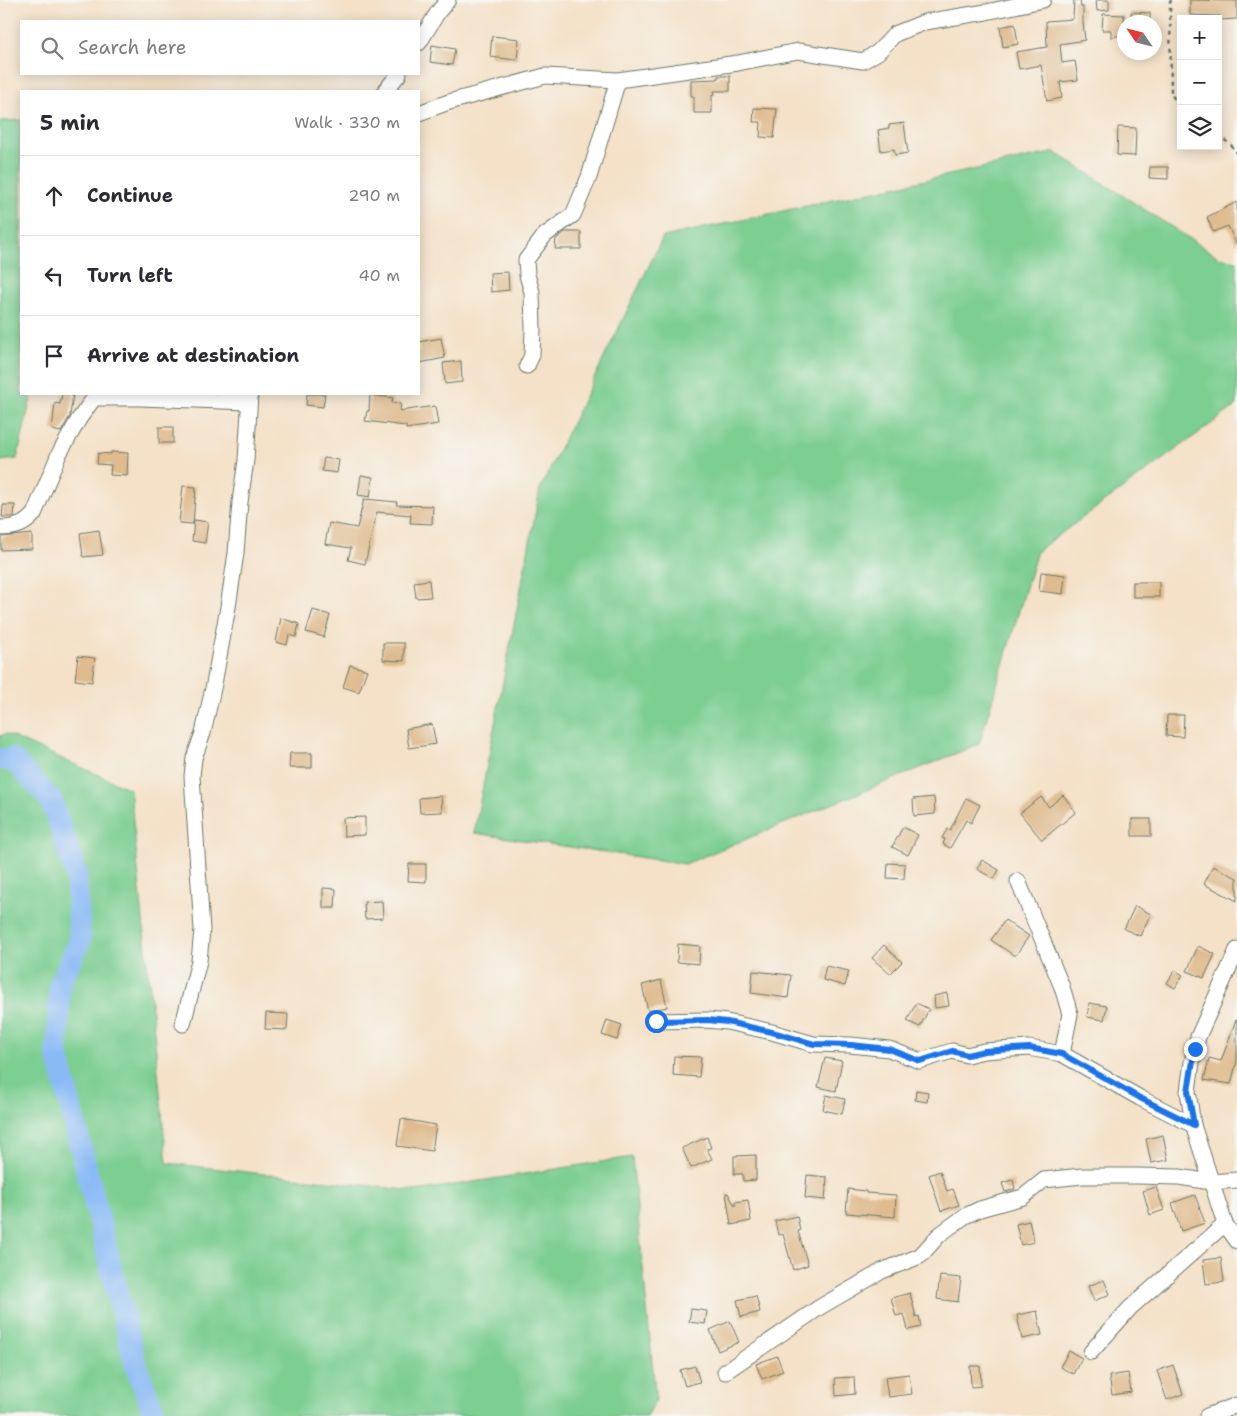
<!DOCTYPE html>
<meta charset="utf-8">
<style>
body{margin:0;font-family:"Shantell Sans",sans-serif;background:#f2f2f3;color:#2b2b33}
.controls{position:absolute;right:15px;top:15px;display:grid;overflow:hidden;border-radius:0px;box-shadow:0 2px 12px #0003}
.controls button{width:45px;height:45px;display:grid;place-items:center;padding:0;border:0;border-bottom:1px solid #e1e1e2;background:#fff;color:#2b2b33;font:25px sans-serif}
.compass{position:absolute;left:1117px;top:15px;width:45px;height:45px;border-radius:50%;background:#fff;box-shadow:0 2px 12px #0003;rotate:305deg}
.stop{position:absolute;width:15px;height:15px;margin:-11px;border:4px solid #1a73e8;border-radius:50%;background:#fff}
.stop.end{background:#1a73e8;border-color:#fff;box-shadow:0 1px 5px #0008}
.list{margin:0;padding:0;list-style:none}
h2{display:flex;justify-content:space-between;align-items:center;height:65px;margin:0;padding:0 20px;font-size:21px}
h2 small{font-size:16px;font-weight:400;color:#7c7c81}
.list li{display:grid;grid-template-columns:32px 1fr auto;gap:15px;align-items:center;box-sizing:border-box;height:80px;padding:0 20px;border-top:1px solid #e1e1e2}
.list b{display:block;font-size:19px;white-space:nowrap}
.list em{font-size:16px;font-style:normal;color:#7c7c81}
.icon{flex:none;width:28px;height:28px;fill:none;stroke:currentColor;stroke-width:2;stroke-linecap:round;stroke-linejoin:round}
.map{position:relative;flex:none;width:1237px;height:1416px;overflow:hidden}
.search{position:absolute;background:#fff;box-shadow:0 2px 12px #0003;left:20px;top:20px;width:400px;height:55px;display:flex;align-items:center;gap:12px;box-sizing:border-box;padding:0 18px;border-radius:0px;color:#7c7c81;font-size:19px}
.panel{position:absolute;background:#fff;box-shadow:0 2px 12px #0003;left:20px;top:90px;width:400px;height:305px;border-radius:0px}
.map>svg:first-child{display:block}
.green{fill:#7bce91;stroke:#4d8662}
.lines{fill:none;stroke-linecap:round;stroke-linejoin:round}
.river{stroke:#8abaf6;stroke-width:22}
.building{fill:#dfbb8e}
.minor-casing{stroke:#6a7667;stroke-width:17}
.path{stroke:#6a7667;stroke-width:2.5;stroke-dasharray:4 4;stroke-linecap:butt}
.minor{stroke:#fff;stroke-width:15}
.route{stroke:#1a73e8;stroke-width:6}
</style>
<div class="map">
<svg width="1237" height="1416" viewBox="0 0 1237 1416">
<rect width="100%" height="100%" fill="#f6f6f2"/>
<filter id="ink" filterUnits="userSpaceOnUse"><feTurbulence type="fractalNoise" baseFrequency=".02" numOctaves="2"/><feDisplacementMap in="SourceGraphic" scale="10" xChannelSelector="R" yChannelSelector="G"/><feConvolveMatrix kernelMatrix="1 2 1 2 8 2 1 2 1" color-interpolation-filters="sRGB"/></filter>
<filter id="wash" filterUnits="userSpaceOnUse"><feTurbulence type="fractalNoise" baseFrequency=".0096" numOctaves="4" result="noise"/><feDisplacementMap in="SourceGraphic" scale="20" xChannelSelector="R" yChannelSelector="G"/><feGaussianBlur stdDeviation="1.12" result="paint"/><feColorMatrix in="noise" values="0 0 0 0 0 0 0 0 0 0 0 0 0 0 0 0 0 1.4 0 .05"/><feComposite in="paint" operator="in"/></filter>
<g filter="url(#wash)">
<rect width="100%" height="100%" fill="#f4e1c7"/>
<g class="green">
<polygon points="21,120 21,394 32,394 17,459 0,461 0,121"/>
<polygon points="1055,152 1220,258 1237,261 1237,405 1037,551 979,744 685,864 474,833 540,489 663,237"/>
<polygon points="6,734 130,789 167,1163 416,1191 632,1157 656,1400 647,1416 0,1416 0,736"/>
</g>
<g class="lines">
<polyline class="river" points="0,759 12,759 51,800 76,874 80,940 60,984 57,1053 135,1363 155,1416"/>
</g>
<g id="blocks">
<g class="building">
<polygon points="1074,0 1080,0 1081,7 1083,7 1083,22 1085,40 1060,44 1062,63 1075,61 1078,80 1060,82 1062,98 1047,101 1041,65 1019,69 1016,52 1047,47 1046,21 1073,19"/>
<polygon points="1096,0 1109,0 1109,10 1097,11"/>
<polygon points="1190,0 1237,1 1237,19 1220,20 1220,16 1190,15"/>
<polygon points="1131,12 1150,13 1150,22 1131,22"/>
<polygon points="1103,14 1124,15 1124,35 1111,37 1111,30 1102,30"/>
<polygon points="1015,24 1018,44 1003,47 1000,27"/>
<polygon points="492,36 519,39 517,60 490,57"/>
<polygon points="432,45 455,49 452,65 430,62"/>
<polygon points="718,76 730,76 730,91 714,91 715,95 712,95 712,113 694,113 694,96 691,96 691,80 718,79"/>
<polygon points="754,108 777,109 774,138 760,137 761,122 753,122"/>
<polygon points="904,123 908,153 895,155 894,149 881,151 878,130 889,128 889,125"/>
<polygon points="1118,127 1136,128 1135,156 1117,155"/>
<polygon points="1150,167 1168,167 1168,179 1149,178"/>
<polygon points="1237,202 1237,245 1228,226 1213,232 1207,217"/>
<polygon points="565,232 581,232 581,249 555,249 556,239"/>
<polygon points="508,272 509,290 491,292 490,273"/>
<polygon points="441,338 445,358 419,363 419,342"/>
<polygon points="461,361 462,382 445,384 443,363"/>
<polygon points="62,394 73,394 70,416 61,432 52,430 55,403 60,404"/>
<polygon points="307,394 325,394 323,407 306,405"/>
<polygon points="370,395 393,398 392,403 401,404 400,411 435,406 438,424 406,429 406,426 365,421 367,411 369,411"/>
<rect x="159" y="427" width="14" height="16"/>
<polygon points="111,452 128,453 127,476 110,475 111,465 97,464 98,453 111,454"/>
<polygon points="324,458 339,460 337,473 322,471"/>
<polygon points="361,475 373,477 370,497 358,495"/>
<polygon points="183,486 196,487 193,524 179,523"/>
<polygon points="364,499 397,502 396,505 433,506 432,524 410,523 411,515 377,512 365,564 348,560 351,548 325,544 329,523 357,528"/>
<polygon points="3,505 15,505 14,517 2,517"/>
<polygon points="194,520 208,522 205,543 192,541"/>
<polygon points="99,530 103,555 83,557 80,533"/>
<polygon points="32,534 32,549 1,550 1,537"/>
<polygon points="1041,572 1065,575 1063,594 1039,591"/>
<polygon points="429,580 431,597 416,598 414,582"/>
<rect x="1133" y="582" width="26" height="15"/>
<polygon points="313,610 330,615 324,637 306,632"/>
<polygon points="281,618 299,624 296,637 289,635 287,645 276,642"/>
<polygon points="383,643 404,643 404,661 383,660"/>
<polygon points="78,656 95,658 92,682 75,680"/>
<polygon points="350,665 367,670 359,692 343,687"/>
<polygon points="1167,715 1184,715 1183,737 1166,736"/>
<polygon points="432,724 436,744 409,748 406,729"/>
<polygon points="290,753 312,753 312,768 289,768"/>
<polygon points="1063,795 1076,812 1042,840 1020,813 1041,797 1049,807"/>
<polygon points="441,796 442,812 420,813 419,798"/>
<polygon points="934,797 935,814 914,816 913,799"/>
<polygon points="966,798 980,805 971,823 966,820 950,848 943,844 945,839 942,838 948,828 950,830"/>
<polygon points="365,817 365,835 344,836 343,818"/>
<rect x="1132" y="819" width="19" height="17"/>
<polygon points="903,827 918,835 908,855 892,847"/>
<polygon points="982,860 999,870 994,879 977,869"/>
<polygon points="888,863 905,864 904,879 887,878"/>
<polygon points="409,864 426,864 426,882 408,881"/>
<polygon points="1213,866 1237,878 1237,901 1204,884"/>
<polygon points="323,888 336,889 335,908 323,908"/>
<polygon points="382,901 383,918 365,919 364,902"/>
<polygon points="1135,906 1151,914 1140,936 1124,929"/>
<polygon points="1005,920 1029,936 1015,956 991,940"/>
<polygon points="678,944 700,946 699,964 677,962"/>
<polygon points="884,945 902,962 890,974 872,958"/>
<polygon points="1198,946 1215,954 1204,978 1187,971"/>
<polygon points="826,966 849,971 845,986 823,980"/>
<polygon points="1175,970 1183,975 1175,988 1167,983"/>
<polygon points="753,971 791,975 788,998 751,993"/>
<polygon points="661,980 667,1007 648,1011 642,985"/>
<polygon points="947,993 949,1006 935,1008 934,996"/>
<polygon points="916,1003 929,1009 920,1027 907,1021"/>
<polygon points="1089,1003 1107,1006 1104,1020 1087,1017"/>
<polygon points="266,1013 288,1014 287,1030 265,1029"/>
<polygon points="607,1020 622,1025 617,1040 602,1035"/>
<polygon points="1236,1020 1237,1020 1237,1060 1231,1084 1204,1080 1209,1058 1221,1061"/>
<polygon points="674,1056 701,1057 699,1077 673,1075"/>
<polygon points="825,1058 842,1061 836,1091 818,1087"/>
<polygon points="916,1090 928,1092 927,1102 915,1100"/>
<polygon points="826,1095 845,1099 842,1114 823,1110"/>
<polygon points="401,1119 436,1125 432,1151 397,1146"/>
<polygon points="1163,1135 1168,1160 1151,1163 1146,1139"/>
<polygon points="707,1137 711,1148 707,1149 712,1159 691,1168 682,1148"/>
<polygon points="756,1155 756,1180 743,1181 743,1174 734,1174 734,1156"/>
<polygon points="940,1171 947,1191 953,1189 959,1205 941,1211 929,1175"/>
<polygon points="807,1175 827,1177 825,1200 805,1198"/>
<polygon points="1013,1180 1015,1189 1005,1192 1002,1183"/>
<polygon points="1156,1187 1164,1210 1150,1215 1143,1191"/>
<polygon points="848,1189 866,1191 866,1193 896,1195 895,1217 846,1213"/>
<polygon points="726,1193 728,1193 735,1206 735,1202 748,1200 751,1221 731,1225"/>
<polygon points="1195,1195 1205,1223 1181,1231 1172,1203"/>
<polygon points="797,1216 800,1230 798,1231 808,1265 793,1270 783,1234 778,1235 775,1221"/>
<polygon points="1029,1221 1034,1242 1021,1245 1016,1224"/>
<polygon points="1221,1258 1224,1282 1206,1284 1203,1260"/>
<polygon points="940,1276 961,1278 958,1302 937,1299"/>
<polygon points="1104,1280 1110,1294 1094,1301 1088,1286"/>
<polygon points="910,1293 916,1317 919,1316 921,1327 908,1330 904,1314 896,1316 891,1298"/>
<polygon points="756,1296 760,1312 741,1317 737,1300"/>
<polygon points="691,1309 707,1311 705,1324 689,1322"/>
<polygon points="1037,1311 1042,1335 1022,1339 1017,1315"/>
<polygon points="730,1321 739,1342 718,1351 710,1330"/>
<polygon points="1069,1351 1082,1358 1073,1374 1060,1367"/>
<polygon points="777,1356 783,1371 762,1379 756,1364"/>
<polygon points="1173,1365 1183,1394 1167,1400 1157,1371"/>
<polygon points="695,1366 700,1382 685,1386 680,1370"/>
<polygon points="970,1366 980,1366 981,1386 971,1387"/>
<polygon points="1128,1373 1131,1392 1112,1395 1109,1376"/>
<polygon points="909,1374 912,1394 888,1397 885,1377"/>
<polygon points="854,1377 855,1394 836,1396 835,1378"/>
</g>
</g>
</g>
<g filter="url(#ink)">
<use href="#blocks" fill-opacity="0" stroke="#6a7667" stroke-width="1"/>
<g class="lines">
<g class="minor-casing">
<g id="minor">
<polyline points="419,43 438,12 448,0"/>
<polyline points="385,91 399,74"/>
<polyline points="419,113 449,102 545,76 618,80 738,63 798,51 863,61 878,52 895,34 925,22 986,12 1043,0"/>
<polyline points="527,366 532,355 533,329 532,292 527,275 526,260 545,235 573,215 589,177 618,80"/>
<path d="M0 528C14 528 24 526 34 514L59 454 79 419 94 398H140L249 402"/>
<polyline points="1018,881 1062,987 1070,1014 1062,1054 1140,1098 1193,1125"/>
<polyline points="1237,950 1198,1037 1192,1062 1188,1091 1193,1125 1225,1224 1237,1241"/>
<polyline points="656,1021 708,1020 727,1022 772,1032 813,1044 851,1045 889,1049 920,1061 952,1051 967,1055 984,1051 1029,1048 1062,1054"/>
<polyline points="183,1024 199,961 202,930 192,776 194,758 203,733 214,684 228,607 236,553 240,502 246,460 250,394"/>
<polyline points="1091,1352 1130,1308 1225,1224"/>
<polyline points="725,1372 820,1307 882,1271 920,1256 939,1235 965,1216 980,1209 1023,1197 1044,1180 1082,1176 1137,1176 1179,1177 1211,1182 1237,1180"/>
<polyline points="1207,1416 1237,1405"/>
</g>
</g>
<g class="path">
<polyline points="1171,0 1170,3 1171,93 1177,104 1181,107"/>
<polyline points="1218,135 1231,145 1237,153"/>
</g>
<use href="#minor" class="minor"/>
</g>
</g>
<g class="lines" filter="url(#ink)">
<polyline class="route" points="656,1021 708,1020 727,1022 772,1032 814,1044 851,1045 889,1049 920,1061 952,1051 967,1055 984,1051 1029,1048 1062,1054 1140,1098 1194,1125 1188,1091 1195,1049"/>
</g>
</svg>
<div class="controls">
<button>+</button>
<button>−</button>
<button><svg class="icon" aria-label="layers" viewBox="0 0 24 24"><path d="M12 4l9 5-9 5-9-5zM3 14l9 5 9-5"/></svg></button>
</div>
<svg class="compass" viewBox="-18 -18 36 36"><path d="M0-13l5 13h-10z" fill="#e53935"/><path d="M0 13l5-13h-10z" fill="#7c7c81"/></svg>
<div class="stop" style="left:656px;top:1021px"></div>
<div class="stop end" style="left:1195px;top:1049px"></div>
<div class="search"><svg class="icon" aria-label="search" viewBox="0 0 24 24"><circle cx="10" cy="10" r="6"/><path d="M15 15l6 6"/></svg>Search here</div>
<section class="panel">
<h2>5 min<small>Walk · 330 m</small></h2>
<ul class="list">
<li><svg class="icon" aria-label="ahead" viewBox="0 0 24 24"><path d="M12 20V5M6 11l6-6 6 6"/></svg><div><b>Continue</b></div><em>290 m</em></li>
<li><svg class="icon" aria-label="left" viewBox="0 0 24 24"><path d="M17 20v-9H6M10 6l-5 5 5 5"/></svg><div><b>Turn left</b></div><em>40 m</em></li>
<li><svg class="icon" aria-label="arrive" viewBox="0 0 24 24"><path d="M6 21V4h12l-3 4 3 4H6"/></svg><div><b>Arrive at destination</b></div></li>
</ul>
</section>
</div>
